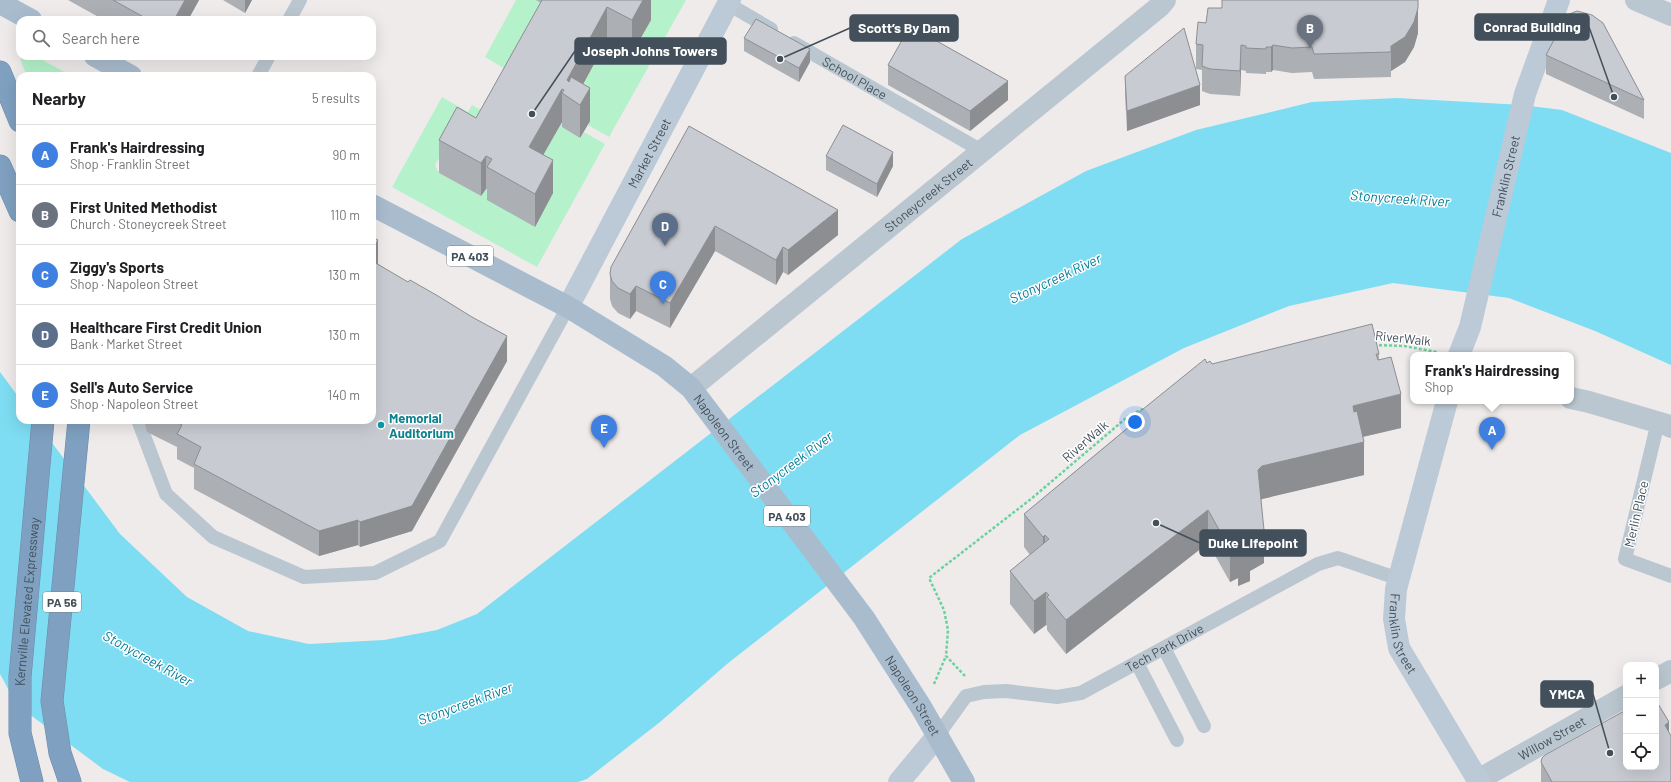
<!DOCTYPE html>
<meta charset="utf-8">
<style>
body{margin:0;font-family:Barlow,sans-serif;background:#f6f6f6;color:#202124}
.controls{position:absolute;right:12px;bottom:12px;display:grid;overflow:hidden;border-radius:8px;box-shadow:0 4px 16px #0002}
.controls button{width:36px;height:36px;display:grid;place-items:center;padding:0;border:0;border-bottom:1px solid #e0e0e0;background:#fff;color:#202124;font:20px sans-serif}
.you{position:absolute;left:1135px;top:422px;width:14px;height:14px;margin:-10px;border:3px solid #fff;border-radius:50%;background:#1a73e8;box-shadow:0 0 0 6px #1a73e833}
.badge{display:grid;place-items:center;width:26px;height:26px;border-radius:50%;background:#0a71ea;color:#fff;font-size:13px;font-weight:700}
.pin{position:absolute;translate:-50% -33px;filter:drop-shadow(0 1px 2px #0008)}
.pin::after{content:'';position:absolute;top:21px;width:14px;height:12px;background:inherit;clip-path:polygon(0 0,100% 0,50% 100%)}
.popup{position:absolute;left:1410px;top:352px;width:164px;height:52px;box-sizing:border-box;display:grid;place-content:center;border-radius:8px;background:#fff;filter:drop-shadow(0 1px 3px #0005);font-size:13px;white-space:nowrap;color:#757577}
.popup b{font-size:15px;color:#202124}
.popup::after{content:'';position:absolute;left:50%;top:100%;margin-left:-8px;border:8px solid transparent;border-top-color:#fff}
.list{margin:0;padding:0;list-style:none}
h2{display:flex;justify-content:space-between;align-items:center;height:52px;margin:0;padding:0 16px;font-size:17px}
h2 small{font-size:13px;font-weight:400;color:#757577}
.list li{display:grid;grid-template-columns:26px 1fr auto;gap:12px;align-items:center;box-sizing:border-box;height:60px;padding:0 16px;border-top:1px solid #e0e0e0}
.list b{display:block;font-size:15px;white-space:nowrap}
.list p{margin:0;font-size:13px;white-space:nowrap;color:#757577}
.list em{font-size:13px;font-style:normal;color:#757577}
.icon{flex:none;width:22px;height:22px;fill:none;stroke:currentColor;stroke-width:2;stroke-linecap:round;stroke-linejoin:round}
.map{position:relative;flex:none;width:1671px;height:782px;overflow:hidden}
.search{position:absolute;background:#fff;box-shadow:0 4px 16px #0002;left:16px;top:16px;width:360px;height:44px;display:flex;align-items:center;gap:10px;box-sizing:border-box;padding:0 14px;border-radius:12px;color:#757577;font-size:15px}
.panel{position:absolute;background:#fff;box-shadow:0 4px 16px #0002;left:16px;top:72px;width:360px;height:352px;border-radius:12px}
.map>svg:first-child{display:block}
.green{fill:#b5f2cb}
.water{fill:#7eddf2}
.lines{fill:none;stroke-linecap:round;stroke-linejoin:round}
.highway-casing{stroke:#6a8bab;stroke-width:23}
.path{stroke:#6ad29d;stroke-width:2.5;stroke-dasharray:3 2;stroke-linecap:butt}
.lane{stroke:#bbc7d0;stroke-width:14}
.street{stroke:#bbc7d0;stroke-width:22}
.secondary{stroke:#bccad7;stroke-width:22}
.primary{stroke:#a9bcce;stroke-width:22}
.highway{stroke:#7fa0c0;stroke-width:22}
.wall{fill:#acafb4}
.shaded-wall{fill:#8c8e92}
.building{fill:#c8cbd1;stroke:#8c8e92}
.culture-dot{fill:#0f9aa8;stroke:#fff;stroke-width:1.5}
.labels{text-anchor:middle;dominant-baseline:central;stroke-width:3;stroke-linejoin:round;paint-order:stroke}
.shield{fill:#fff;stroke:#7b848c;stroke-width:1}
.shield-label{font-size:12px;font-weight:bold;fill:#43505b}
.street-label{font-size:13px;fill:#43505b;stroke:#fff}
.culture-label{font-size:13px;font-weight:bold;fill:#0d838f;stroke:#fff;text-anchor:start}
.water-label{font-size:14px;font-style:italic;fill:#037c98;stroke:#fff}
.leader{fill:none;stroke:#43505b;stroke-width:1.5}
.callout-dot{fill:#43505b;stroke:#fff;stroke-width:1.5}
.callout{fill:#43505b;stroke:#43505b;stroke-width:1.5}
.callout-label{font-size:14px;text-anchor:middle;font-weight:bold;fill:#fff}
</style>
<div class="map">
<svg width="1671" height="782" viewBox="0 0 1671 782">
<rect width="100%" height="100%" fill="#efebeb"/>
<g class="green">
<polygon points="516,0 536,0 549,7 512,73 485,57"/>
<polygon points="626,0 686,0 609,137 588,125 590,120 567,113 607,40"/>
<polygon points="21,56 35,56 72,76 27,76 21,62"/>
<polygon points="442,97 468,112 472,105 488,114 455,132 435,165 439,173 481,196 486,189 491,192 529,180 562,122 564,123 561,128 563,127 579,137 580,139 584,132 605,144 537,267 392,187"/>
</g>
<polygon class="water" points="1397,98 1523,105 1562,110 1671,153 1671,365 1595,331 1509,298 1393,283 1289,306 1184,348 1020,435 727,664 660,722 587,779 578,782 130,782 103,769 17,705 0,674 0,372 20,399 20,420 35,420 120,534 187,597 248,631 309,644 384,640 437,630 477,614 962,239 1086,171 1196,130 1312,102"/>
<g class="lines">
<g class="highway-casing">
<g id="highway">
<polyline points="0,72 20,121"/>
<polyline points="0,166 20,211"/>
<path id="s9" d="M32 782 20 733V677L43 420"/>
<polyline points="70,782 60,753 52,701 79,420"/>
</g>
</g>
<g class="path">
<polyline points="1374,345 1404,346 1437,352"/>
<polyline points="965,676 946,656 948,630 944,610 929,578 1031,499 1131,414 1144,409"/>
<polyline points="934,684 946,656"/>
</g>
<g class="lane">
<polyline points="728,4 771,29"/>
<polyline points="289,20 300,0"/>
<path id="s1" d="M794 43 982 151"/>
<polyline points="258,76 269,56"/>
<polyline points="138,420 166,494 213,537 304,577 375,573 440,541 568,307"/>
<polyline points="1658,422 1625,559 1671,576"/>
<polyline points="1164,648 1204,726"/>
<polyline points="1137,663 1177,740"/>
<path id="s2" d="M938 735 966 696 984 692 1006 691 1057 697 1081 693 1318 564 1338 558 1399 579"/>
</g>
<g class="street">
<polyline points="1636,0 1671,15"/>
<path id="s3" d="M691 388 1159 7 1165 0"/>
<polyline points="1571,398 1589,402 1667,425 1671,427"/>
<polyline points="1656,679 1671,671"/>
<path id="s4" d="M1478 780 1626 696"/>
</g>
<g class="secondary">
<path id="s5" d="M568 307 730 0"/>
<path id="s6" d="M1459 355 1470 327 1525 94 1559 0"/>
<path id="s7" d="M1447 401 1396 589 1394 619 1399 648 1479 782"/>
<polyline points="899,782 938,735"/>
</g>
<g class="primary">
<polyline points="0,3 31,20"/>
<polyline points="95,56 131,76"/>
<path id="s8" d="M372 205 568 307 664 366 691 388 864 618 921 707 964 782"/>
</g>
<use href="#highway" class="highway"/>
</g>
<g class="wall">
<polygon points="68,0 199,0 188,20 104,20"/>
<polygon points="223,0 252,0 245,13"/>
<polygon points="536,0 651,0 651,20 632,53 607,40 583,84 590,121 580,138 562,127 562,122 543,155 553,193 535,227 487,200 487,189 486,189 481,196 439,173 439,140 476,118 541,3"/>
<polygon points="1222,8 1418,33 1414,47 1405,62 1391,71 1391,77 1314,79 1312,72 1292,73 1273,70 1271,72 1266,72 1266,74 1246,73 1246,71 1241,70 1240,96 1210,94 1202,91 1202,70 1196,69 1196,44 1206,23"/>
<polygon points="744,38 810,62 799,82 744,51"/>
<polygon points="1546,55 1644,100 1644,119 1546,74"/>
<polygon points="888,65 1008,100 970,131 888,85"/>
<polygon points="1125,76 1200,105 1127,131 1125,96"/>
<polygon points="689,126 838,235 788,275 783,272 776,285 715,251 670,328 636,311 630,319 618,313 612,306 610,299 610,274"/>
<polygon points="826,156 893,166 877,197 826,170"/>
<polygon points="378,264 507,361 412,531 360,547 358,545 319,556 194,489 194,468 177,459 177,447 147,432 144,420 372,420"/>
<polygon points="1379,354 1379,360 1401,428 1363,437 1364,475 1262,499 1261,500 1264,563 1250,571 1250,581 1238,586 1238,578 1230,582 1208,543 1066,654 1047,630 1047,626 1046,625 1034,634 1010,604 1010,571 1030,555 1024,547 1024,514 1132,424 1132,418 1207,363 1212,364"/>
<polygon points="1669,733 1671,782 1541,782 1541,762"/>
</g>
<g class="shaded-wall">
<polygon points="185,0 199,0 188,20 174,20"/>
<polygon points="245,0 252,0 245,13"/>
<polygon points="643,0 651,0 651,20 632,53 632,20"/>
<polygon points="607,7 607,40 574,101 567,80"/>
<polygon points="1418,8 1418,33 1414,47 1405,62 1391,71 1391,46"/>
<polygon points="1241,45 1241,70 1240,96 1240,71"/>
<polygon points="1273,45 1273,70 1271,72 1271,47"/>
<polygon points="810,49 810,62 799,82 799,68"/>
<polygon points="1008,81 1008,100 970,131 970,111"/>
<polygon points="1200,85 1200,105 1127,131 1127,111"/>
<polygon points="590,88 590,121 580,138 580,105"/>
<polygon points="562,89 562,122 529,180 529,147"/>
<polygon points="893,152 893,166 877,197 877,184"/>
<polygon points="486,156 486,189 481,196 481,163"/>
<polygon points="553,160 553,193 535,227 535,194"/>
<polygon points="838,210 838,235 788,275 788,250"/>
<polygon points="715,226 715,251 670,328 670,303"/>
<polygon points="378,240 378,265 372,276 372,251"/>
<polygon points="783,247 783,272 776,285 776,260"/>
<polygon points="636,286 636,311 630,319 630,294"/>
<polygon points="507,336 507,361 412,531 360,547 360,522"/>
<polygon points="1401,394 1401,428 1353,439 1353,406"/>
<polygon points="1364,442 1364,475 1262,499 1258,503 1258,470 1262,466"/>
<polygon points="1208,510 1208,543 1066,654 1066,620"/>
<polygon points="358,520 358,545 319,556 319,531"/>
<polygon points="1264,530 1264,563 1250,571 1250,581 1238,586 1238,553 1250,537"/>
<polygon points="1045,535 1045,568 1043,570 1043,537"/>
<polygon points="1238,545 1238,578 1230,582 1230,549"/>
<polygon points="1046,592 1046,625 1034,634 1034,601"/>
<polygon points="1669,722 1669,747 1665,725"/>
</g>
<g class="building">
<polygon points="113,0 185,0 174,20 158,20 157,19 157,20 149,20"/>
<polygon points="542,0 643,0 632,20 607,7 567,80 569,82 571,77 590,88 580,105 562,93 564,90 562,89 529,147 553,160 535,194 487,167 492,159 486,156 481,163 439,140 457,107 476,118"/>
<polygon points="1222,0 1418,0 1418,8 1414,22 1405,37 1391,46 1391,52 1314,54 1312,47 1292,48 1273,45 1271,47 1266,47 1266,49 1246,48 1246,46 1241,45 1240,71 1210,69 1202,66 1203,45 1196,44 1198,22 1206,23 1208,8 1222,8"/>
<polygon points="1577,11 1592,15 1603,23 1644,100 1546,55 1567,15"/>
<polygon points="756,19 810,49 799,68 744,38"/>
<polygon points="910,26 1008,81 970,111 888,65"/>
<polygon points="1184,28 1200,85 1127,111 1125,76"/>
<polygon points="843,125 893,152 877,184 826,156"/>
<polygon points="689,126 838,210 788,250 783,247 776,260 715,226 670,303 636,286 630,294 618,288 612,281 610,274 611,267"/>
<polygon points="372,237 378,240 372,251"/>
<polygon points="374,262 408,282 410,280 438,296 472,317 507,336 412,506 360,522 358,520 319,531 194,464 201,447 177,434 182,425 173,420 372,420 372,265"/>
<polygon points="1372,324 1379,354 1376,354 1378,360 1391,357 1401,394 1353,406 1354,412 1357,411 1364,442 1262,466 1258,470 1264,530 1250,537 1250,548 1238,553 1238,545 1230,549 1208,510 1066,620 1047,597 1049,595 1046,592 1034,601 1010,571 1049,539 1045,535 1043,537 1024,514 1135,422 1132,418 1205,359 1207,363 1210,361 1212,364"/>
<polygon points="1656,701 1657,702 1669,722 1665,725 1671,736 1671,782 1552,782 1541,762 1542,758 1545,755 1626,710 1626,767 1656,767"/>
</g>
<circle class="culture-dot" cx="381" cy="425" r="4"/>
<g class="labels">
<g class="shield">
<rect x="447" y="246" width="46" height="20" rx="3"/>
<rect x="764" y="506" width="46" height="20" rx="3"/>
<rect x="43" y="592" width="38" height="20" rx="3"/>
</g>
<g class="shield-label">
<text x="470" y="256">PA 403</text>
<text x="787" y="516">PA 403</text>
<text x="62" y="602">PA 56</text>
</g>
<g class="street-label">
<text stroke="none"><textPath href="#s1" startOffset="70">School Place</textPath></text>
<text stroke="none"><textPath href="#s5" startOffset="174">Market Street</textPath></text>
<text stroke="none"><textPath href="#s6" startOffset="185">Franklin Street</textPath></text>
<text stroke="none"><textPath href="#s3" startOffset="306">Stoneycreek Street</textPath></text>
<text transform="translate(1403 338) rotate(6)">RiverWalk</text>
<text stroke="none"><textPath href="#s8" startOffset="424">Napoleon Street</textPath></text>
<text transform="translate(1085 441) rotate(-41)">RiverWalk</text>
<text transform="translate(1636 514) rotate(-77)">Merlin Place</text>
<text stroke="none"><textPath href="#s9" startOffset="182">Kernville Elevated Expressway</textPath></text>
<text stroke="none"><textPath href="#s7" startOffset="241">Franklin Street</textPath></text>
<text stroke="none"><textPath href="#s2" startOffset="259">Tech Park Drive</textPath></text>
<text stroke="none"><textPath href="#s8" startOffset="748">Napoleon Street</textPath></text>
<text stroke="none"><textPath href="#s4" startOffset="85">Willow Street</textPath></text>
</g>
<g class="culture-label">
<text x="389" y="418">Memorial<tspan x="389" dy="15">Auditorium</tspan></text>
</g>
<g class="water-label">
<text transform="translate(1400 198) rotate(4)">Stonycreek River</text>
<text transform="translate(1055 278) rotate(-25)">Stonycreek River</text>
<text transform="translate(791 464) rotate(-37)">Stonycreek River</text>
<text transform="translate(148 658) rotate(29)">Stonycreek River</text>
<text transform="translate(465 703) rotate(-20)">Stonycreek River</text>
</g>
</g>
<path class="leader" d="M1614 97L1589 27M780 59L850 28M532 114L575 51M1156 523L1200 543M1610 753L1593 694"/>
<g class="callout-dot">
<circle cx="1614" cy="97" r="4"/>
<circle cx="780" cy="59" r="4"/>
<circle cx="532" cy="114" r="4"/>
<circle cx="1156" cy="523" r="4"/>
<circle cx="1610" cy="753" r="4"/>
</g>
<g class="callout">
<rect x="1475" y="14" width="114" height="26" rx="4"/>
<rect x="850" y="15" width="108" height="26" rx="4"/>
<rect x="575" y="38" width="151" height="26" rx="4"/>
<rect x="1200" y="530" width="106" height="26" rx="4"/>
<rect x="1541" y="681" width="52" height="26" rx="4"/>
</g>
<g class="callout-label">
<text x="1532" y="32">Conrad Building</text>
<text x="904" y="33">Scott’s By Dam</text>
<text x="650" y="56">Joseph Johns Towers</text>
<text x="1253" y="548">Duke Lifepoint</text>
<text x="1567" y="699">YMCA</text>
</g>
</svg>
<div class="controls">
<button>+</button>
<button>−</button>
<button><svg class="icon" aria-label="locate" viewBox="0 0 24 24"><circle cx="12" cy="12" r="6"/><path d="M12 2v4M12 18v4M2 12h4M18 12h4"/></svg></button>
</div>
<div class="you"></div>
<div class="pin badge" style="left:1492px;top:450px;background:#3f7fe0">A</div>
<div class="popup"><b>Frank's Hairdressing</b>Shop</div>
<div class="pin badge" style="left:1310px;top:48px;background:#6b7280">B</div>
<div class="pin badge" style="left:663px;top:304px;background:#3f7fe0">C</div>
<div class="pin badge" style="left:665px;top:246px;background:#5c6f8a">D</div>
<div class="pin badge" style="left:604px;top:448px;background:#3f7fe0">E</div>
<div class="search"><svg class="icon" aria-label="search" viewBox="0 0 24 24"><circle cx="10" cy="10" r="6"/><path d="M15 15l6 6"/></svg>Search here</div>
<section class="panel">
<h2>Nearby<small>5 results</small></h2>
<ul class="list">
<li><span class="badge" style="background:#3f7fe0">A</span><div><b>Frank's Hairdressing</b><p>Shop · Franklin Street</p></div><em>90 m</em></li>
<li><span class="badge" style="background:#6b7280">B</span><div><b>First United Methodist</b><p>Church · Stoneycreek Street</p></div><em>110 m</em></li>
<li><span class="badge" style="background:#3f7fe0">C</span><div><b>Ziggy's Sports</b><p>Shop · Napoleon Street</p></div><em>130 m</em></li>
<li><span class="badge" style="background:#5c6f8a">D</span><div><b>Healthcare First Credit Union</b><p>Bank · Market Street</p></div><em>130 m</em></li>
<li><span class="badge" style="background:#3f7fe0">E</span><div><b>Sell's Auto Service</b><p>Shop · Napoleon Street</p></div><em>140 m</em></li>
</ul>
</section>
</div>
